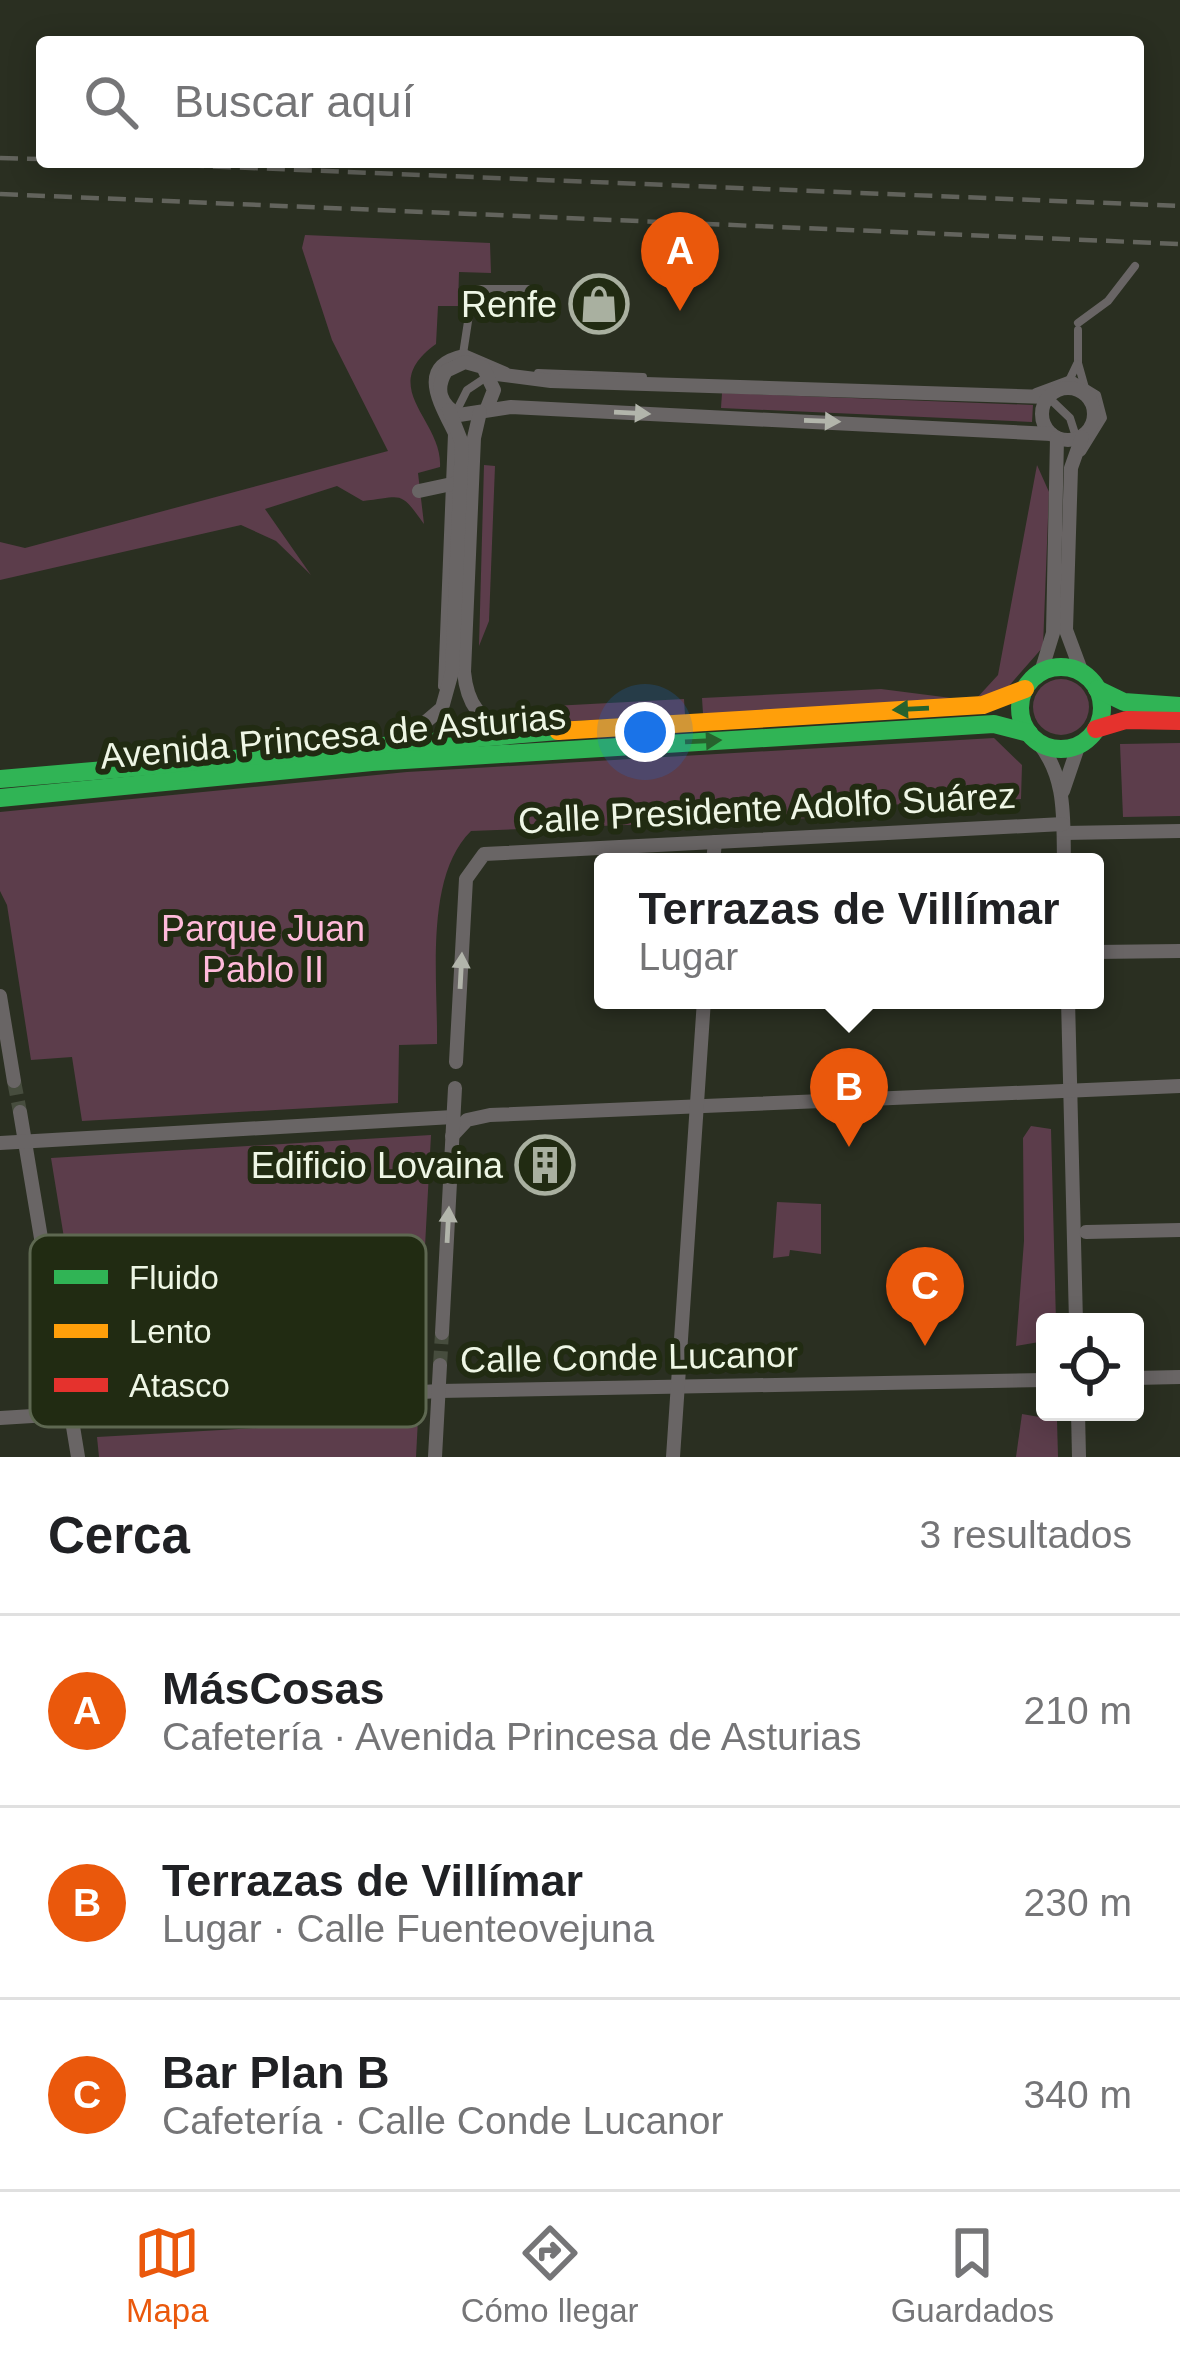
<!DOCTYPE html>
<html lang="es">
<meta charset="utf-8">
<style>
body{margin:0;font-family:Helvetica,sans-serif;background:#f6f6f6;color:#202124}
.controls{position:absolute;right:36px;bottom:36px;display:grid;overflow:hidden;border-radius:12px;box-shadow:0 6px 30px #0003}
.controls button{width:108px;height:108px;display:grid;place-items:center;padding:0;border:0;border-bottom:3px solid #e0e0e0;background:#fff;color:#202124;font:60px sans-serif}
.you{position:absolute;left:645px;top:732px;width:42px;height:42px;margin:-30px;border:9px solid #fff;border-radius:50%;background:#1a73e8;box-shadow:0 0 0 18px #1a73e833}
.badge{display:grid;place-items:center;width:78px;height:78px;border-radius:50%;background:#ea580c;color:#fff;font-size:39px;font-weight:700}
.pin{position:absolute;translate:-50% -99px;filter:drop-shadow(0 3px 6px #0008)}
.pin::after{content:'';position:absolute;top:63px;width:42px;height:36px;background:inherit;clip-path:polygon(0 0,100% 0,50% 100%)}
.popup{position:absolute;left:594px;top:853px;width:510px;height:156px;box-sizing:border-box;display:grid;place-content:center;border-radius:12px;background:#fff;filter:drop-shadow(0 3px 9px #0005);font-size:39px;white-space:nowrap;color:#757577}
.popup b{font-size:45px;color:#202124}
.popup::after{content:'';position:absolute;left:50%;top:100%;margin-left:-24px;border:24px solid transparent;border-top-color:#fff}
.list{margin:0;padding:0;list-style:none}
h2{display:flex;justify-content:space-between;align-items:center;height:156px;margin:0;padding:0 48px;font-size:51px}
h2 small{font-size:39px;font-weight:400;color:#757577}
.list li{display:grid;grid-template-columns:78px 1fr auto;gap:36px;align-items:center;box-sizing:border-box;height:192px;padding:0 48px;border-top:3px solid #e0e0e0}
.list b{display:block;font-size:45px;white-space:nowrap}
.list p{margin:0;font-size:39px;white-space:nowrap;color:#757577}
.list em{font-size:39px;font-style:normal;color:#757577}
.icon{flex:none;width:66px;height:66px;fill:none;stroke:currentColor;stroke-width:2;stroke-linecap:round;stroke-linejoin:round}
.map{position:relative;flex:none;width:1180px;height:1457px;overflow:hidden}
.search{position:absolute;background:#fff;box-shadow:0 6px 30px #0003;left:36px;right:36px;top:36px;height:132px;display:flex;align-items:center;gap:30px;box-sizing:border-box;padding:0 42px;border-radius:12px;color:#757577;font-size:45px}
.sheet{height:732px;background:#fff}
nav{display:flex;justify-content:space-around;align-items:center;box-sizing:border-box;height:168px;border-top:3px solid #e0e0e0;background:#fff;font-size:33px;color:#757577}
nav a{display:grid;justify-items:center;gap:6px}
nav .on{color:#ea580c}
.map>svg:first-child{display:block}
.green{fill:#5c3d4b}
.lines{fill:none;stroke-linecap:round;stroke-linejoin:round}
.street-tunnel{stroke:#474d3e;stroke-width:14;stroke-dasharray:14 7;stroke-linecap:butt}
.lane{stroke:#696565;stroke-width:8}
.street{stroke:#696565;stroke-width:14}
.fast{stroke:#30b455;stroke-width:18}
.slow{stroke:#ff9f0a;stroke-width:18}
.jam{stroke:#e5322d;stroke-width:18}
.rail{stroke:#63645d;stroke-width:4.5;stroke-dasharray:18 9;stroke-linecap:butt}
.oneway{fill:#b2b5ab}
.oneway2{fill:#27622d}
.labels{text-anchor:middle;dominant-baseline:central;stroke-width:12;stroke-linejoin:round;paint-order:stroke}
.poi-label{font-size:36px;fill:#eef6e5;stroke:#212b12;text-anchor:end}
.street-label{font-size:36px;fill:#eef6e5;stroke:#212b12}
.park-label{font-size:36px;fill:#ffbadb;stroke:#212b12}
.key{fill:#212b12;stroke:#5e6851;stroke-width:3}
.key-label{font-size:33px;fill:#eef6e5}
</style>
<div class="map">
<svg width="1180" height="1457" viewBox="0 0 1180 1457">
<rect width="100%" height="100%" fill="#2a2f21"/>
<g class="green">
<path d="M305 235 490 243 491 273 459 272 458 306H438L436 344C375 388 443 419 440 467L418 473 424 524C399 489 403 497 363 501L337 486 265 509 311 575 276 541 241 525 0 580V542L25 548 388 451 332 340 302 248Z"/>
<polygon points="722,393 1033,405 1032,422 721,408"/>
<polygon points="484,465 495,466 489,621 479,646"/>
<polygon points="1037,465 1049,492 1043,647 1008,687 975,700 998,675"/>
<circle cx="1061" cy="707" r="28"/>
<polygon points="881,689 959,699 703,714 702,698"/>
<polygon points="684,699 685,715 554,722 553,706"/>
<path d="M994 738 1022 765 1021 799 839 807 838 817 471 831C424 877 438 980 437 1044L399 1045 398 1103 82 1121 72 1057 31 1060 7 905 0 891V812L407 772Z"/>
<polygon points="1180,743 1180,816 1123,817 1120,744"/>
<polygon points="1031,1126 1051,1129 1056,1322 1045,1322 1045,1341 1016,1346 1024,1241 1023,1138"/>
<polygon points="431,1135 421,1321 385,1322 386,1369 120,1378 114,1336 80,1336 51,1158"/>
<polygon points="777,1202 821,1204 821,1254 790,1250 789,1256 773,1258"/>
<polygon points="1022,1414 1057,1420 1058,1457 1016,1457"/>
<polygon points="418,1419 416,1457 99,1457 97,1437"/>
</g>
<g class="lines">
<g class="street-tunnel">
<polyline points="14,1081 20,1112"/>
<polyline points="60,1352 66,1384"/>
<polyline points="440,1365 442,1333"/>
</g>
<g class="lane">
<polyline points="1078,323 1108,301 1135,266"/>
<polyline points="1078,330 1078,363 1087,395"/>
<polyline points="463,354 473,289 535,289"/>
<polyline points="538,373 643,377"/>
<polyline points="1066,387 1077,364"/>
<polyline points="1036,392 1071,379 1097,395 1103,418 1082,452"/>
<polyline points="1048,397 1070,418 1078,443"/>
<polyline points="456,412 467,390 488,376"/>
<path d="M442 686 452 434C437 403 412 364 464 353L506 371"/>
</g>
<g class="street">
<polyline points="489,373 551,381 1048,397"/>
<circle cx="1068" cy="414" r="26"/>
<path d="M487 408 494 390 483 367 465 362 446 371C435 389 440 405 459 415L511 407 1051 434"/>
<path d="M480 412 474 438 464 672C467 703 479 722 511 730"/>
<polyline points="1082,437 1071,468 1066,630 1082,673"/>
<polyline points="419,491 461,482"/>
<polyline points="1041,672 1053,633 1057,438"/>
<polyline points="408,737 442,708 452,672 462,443 449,410"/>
<path d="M1038 742C1067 778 1063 818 1064 862"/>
<polyline points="1063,791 1079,744"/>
<polyline points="1064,833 1180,831"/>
<polyline points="713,862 715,842"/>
<polyline points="1095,952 1180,951"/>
<polyline points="0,996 14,1081"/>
<polyline points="1068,1000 1076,1322"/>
<polyline points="456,1062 466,879 484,854 1063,824"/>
<polyline points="20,1112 60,1352"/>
<polyline points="452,1136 467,1120 490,1115 1180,1086"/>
<polyline points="0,1143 453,1117"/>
<polyline points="1086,1232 1180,1230"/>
<polyline points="442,1333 455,1088"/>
<polyline points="1135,1378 1180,1377"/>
<polyline points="66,1384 78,1457"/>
<polyline points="1078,1412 1079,1457"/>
<polyline points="0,1418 439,1391 1045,1380"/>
<polyline points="435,1457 440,1365"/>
<polyline points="673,1457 704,1000"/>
</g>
<g class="fast">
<circle cx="1061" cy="708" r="41"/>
<polyline points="1097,689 1124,702 1180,706"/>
<polyline points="0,779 558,731"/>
<polyline points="0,798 372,762 994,724 1029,733"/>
</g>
<polyline class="slow" points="558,731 983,705 1025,689"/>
<polyline class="jam" points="1096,729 1126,720 1180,721"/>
<g class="rail">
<polyline points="0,158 42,159"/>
<polyline points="105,162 1180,206"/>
<polyline points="0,194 1180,244"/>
</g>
</g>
<defs><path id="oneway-solid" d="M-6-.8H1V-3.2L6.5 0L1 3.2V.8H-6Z" transform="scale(3)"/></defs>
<g class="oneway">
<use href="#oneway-solid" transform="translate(632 413) rotate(3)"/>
<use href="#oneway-solid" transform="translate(822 421) rotate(2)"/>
<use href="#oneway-solid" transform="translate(461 971) rotate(-87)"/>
<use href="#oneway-solid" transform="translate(448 1225) rotate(-87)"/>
</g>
<g class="oneway2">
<use href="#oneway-solid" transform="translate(911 709) rotate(177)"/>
<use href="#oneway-solid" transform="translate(703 741) rotate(-3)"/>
</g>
<defs>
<g id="shop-ring" transform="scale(3)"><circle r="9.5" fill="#212b12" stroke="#a9b0a0" stroke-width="1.5"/><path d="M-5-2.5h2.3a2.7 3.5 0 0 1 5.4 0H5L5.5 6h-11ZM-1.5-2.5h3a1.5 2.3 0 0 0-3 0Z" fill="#a9b0a0"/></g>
<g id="building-ring" transform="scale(3)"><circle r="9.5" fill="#212b12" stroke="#a9b0a0" stroke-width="1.5"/><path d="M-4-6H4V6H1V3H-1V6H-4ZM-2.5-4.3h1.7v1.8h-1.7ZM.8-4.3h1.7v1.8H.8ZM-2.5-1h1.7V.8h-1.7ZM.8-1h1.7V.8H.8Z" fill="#a9b0a0"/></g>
</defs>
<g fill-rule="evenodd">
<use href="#shop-ring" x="599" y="304"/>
<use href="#building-ring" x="545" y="1165"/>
</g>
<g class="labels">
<g class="poi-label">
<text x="557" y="304">Renfe</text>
<text x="503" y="1165">Edificio Lovaina</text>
</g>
<g class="street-label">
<text transform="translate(333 736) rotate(-5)">Avenida Princesa de Asturias</text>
<text transform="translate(767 808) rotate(-3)">Calle Presidente Adolfo Suárez</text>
<text transform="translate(629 1357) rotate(-1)">Calle Conde Lucanor</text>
</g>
<g class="park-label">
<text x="263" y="928">Parque Juan<tspan x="263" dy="41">Pablo II</tspan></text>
</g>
</g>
<rect x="30" y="1235" width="396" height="192" rx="18" class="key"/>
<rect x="54" y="1270" width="54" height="14" fill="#30b455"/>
<rect x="54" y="1324" width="54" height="14" fill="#ff9f0a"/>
<rect x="54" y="1378" width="54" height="14" fill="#e5322d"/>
<g class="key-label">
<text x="129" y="1289">Fluido</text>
<text x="129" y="1343">Lento</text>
<text x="129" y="1397">Atasco</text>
</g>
</svg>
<div class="controls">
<button><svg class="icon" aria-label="locate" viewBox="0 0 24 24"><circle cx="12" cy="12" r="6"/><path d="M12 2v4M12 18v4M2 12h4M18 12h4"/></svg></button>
</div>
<div class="you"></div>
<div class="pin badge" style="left:680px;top:311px">A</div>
<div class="pin badge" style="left:849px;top:1147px">B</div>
<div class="popup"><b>Terrazas de Villímar</b>Lugar</div>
<div class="pin badge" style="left:925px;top:1346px">C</div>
<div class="search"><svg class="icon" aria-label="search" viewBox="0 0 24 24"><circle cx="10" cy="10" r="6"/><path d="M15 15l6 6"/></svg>Buscar aquí</div>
</div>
<section class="sheet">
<h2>Cerca<small>3 resultados</small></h2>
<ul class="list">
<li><span class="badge">A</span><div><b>MásCosas</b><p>Cafetería · Avenida Princesa de Asturias</p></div><em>210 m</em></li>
<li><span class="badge">B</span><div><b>Terrazas de Villímar</b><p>Lugar · Calle Fuenteovejuna</p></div><em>230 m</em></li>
<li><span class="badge">C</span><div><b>Bar Plan B</b><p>Cafetería · Calle Conde Lucanor</p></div><em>340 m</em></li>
</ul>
</section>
<nav>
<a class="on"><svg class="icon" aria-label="map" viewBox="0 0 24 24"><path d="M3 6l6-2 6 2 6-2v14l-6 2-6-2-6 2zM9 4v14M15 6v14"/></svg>Mapa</a>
<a><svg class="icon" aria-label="directions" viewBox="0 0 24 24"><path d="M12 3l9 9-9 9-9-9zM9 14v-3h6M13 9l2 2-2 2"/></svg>Cómo llegar</a>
<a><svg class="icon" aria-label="saved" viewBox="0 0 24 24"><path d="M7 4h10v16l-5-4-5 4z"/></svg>Guardados</a>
</nav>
